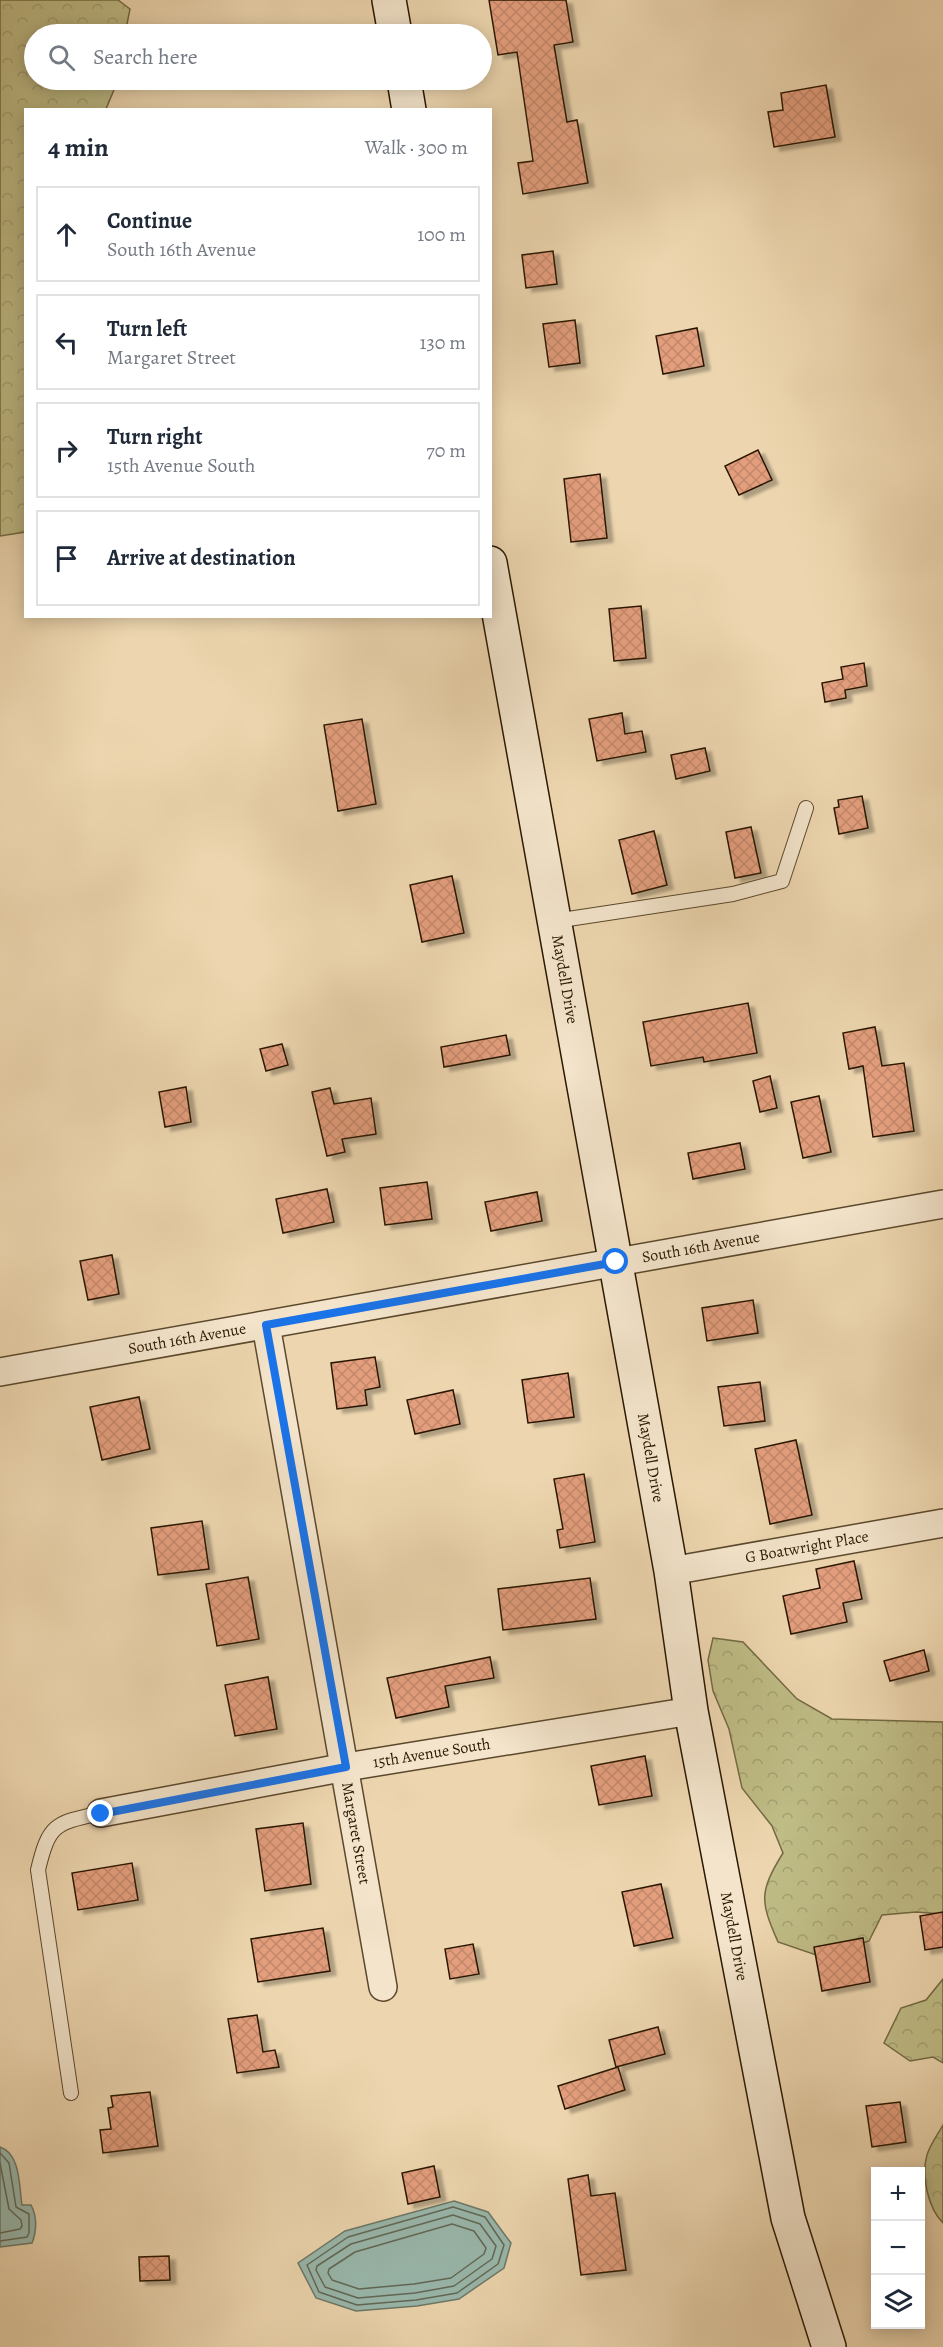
<!DOCTYPE html>
<meta charset="utf-8">
<style>
body{margin:0;font-family:Alegreya,serif;background:#f6f6f7;color:#1f2937}
.controls{position:absolute;right:18px;bottom:18px;display:grid;overflow:hidden;border-radius:0px;box-shadow:0 3px 15px #0003}
.controls button{width:54px;height:54px;display:grid;place-items:center;padding:0;border:0;border-bottom:2px solid #e0e1e3;background:#fff;color:#1f2937;font:30px sans-serif}
.stop{position:absolute;width:18px;height:18px;margin:-14px;border:4px solid #1a73e8;border-radius:50%;background:#fff}
.stop.end{background:#1a73e8;border-color:#fff;box-shadow:0 2px 6px #0008}
.list{margin:0;padding:0;list-style:none}
h2{display:flex;justify-content:space-between;align-items:center;height:78px;margin:0;padding:0 24px;font-size:26px}
h2 small{font-size:20px;font-weight:400;color:#747a83}
.list li{display:grid;grid-template-columns:39px 1fr auto;gap:18px;align-items:center;box-sizing:border-box;height:96px;margin:0 12px 12px;padding:0 12px;border:2px solid #e0e1e3;border-radius:0px}
.list b{display:block;font-size:22px;white-space:nowrap}
.list p{margin:0;font-size:20px;white-space:nowrap;color:#747a83}
.list em{font-size:20px;font-style:normal;color:#747a83}
.icon{flex:none;width:33px;height:33px;fill:none;stroke:currentColor;stroke-width:2;stroke-linecap:round;stroke-linejoin:round}
.map{position:relative;flex:none;width:943px;height:2347px;overflow:hidden}
.search{position:absolute;background:#fff;box-shadow:0 3px 15px #0003;left:24px;top:24px;width:468px;height:66px;display:flex;align-items:center;gap:15px;box-sizing:border-box;padding:0 21px;border-radius:33px;color:#747a83;font-size:22px}
.panel{position:absolute;background:#fff;box-shadow:0 3px 15px #0003;left:24px;top:108px;width:468px;height:510px;border-radius:0px}
.map>svg:first-child{display:block}
.forest{fill:url(#forest-crowns);stroke:#746a43;stroke-width:1.5}
.water{fill:#99b9ae;stroke:#6d7968;stroke-width:1.5}
.lines{fill:none;stroke-linecap:round;stroke-linejoin:round}
.shore{stroke:#626857;stroke-width:1.5}
.building{fill:url(#building-cross-hatch);stroke:#2a1800;stroke-width:1.5;filter:url(#shadow)}
.lane-casing{stroke:#5b482c;stroke-width:16}
.street-casing{stroke:#5b482c;stroke-width:30}
.secondary-casing{stroke:#2a1800;stroke-width:36}
.lane{stroke:#f3e4cb;stroke-width:14}
.street{stroke:#f3e4cb;stroke-width:27}
.secondary{stroke:#f3e4cb;stroke-width:33}
.route{stroke:#1a73e8;stroke-width:8}
.labels{text-anchor:middle;dominant-baseline:central;stroke-width:5;stroke-linejoin:round;paint-order:stroke}
.street-label{font-size:16px;fill:#2a1800;stroke:#f3e4cb}
</style>
<div class="map">
<svg width="943" height="2347" viewBox="0 0 943 2347">
<defs>
<pattern id="forest-crowns" width="20" height="18" patternUnits="userSpaceOnUse" patternTransform="scale(1.5)"><rect width="20" height="18" fill="#bfbc86"/><path d="M2 6a3 3 0 1 1 6 0M12 15a3 3 0 1 1 6 0" fill="none" stroke="#a4a172"/></pattern>
<pattern id="building-cross-hatch" width="8" height="8" patternUnits="userSpaceOnUse" patternTransform="scale(1.5)"><rect width="8" height="8" fill="#e39e7d"/><path d="M0 0l8 8M0 8l8-8" fill="none" stroke="#c3876a"/></pattern>
<filter id="shadow"><feDropShadow dx="6" dy="4" stdDeviation="1.5" flood-color="#0004"/></filter>
</defs>
<rect width="100%" height="100%" fill="#edd6af"/>
<filter id="stains"><feTurbulence type="fractalNoise" baseFrequency=".00333" numOctaves="4"/><feColorMatrix values="0 0 0 0 .2 0 0 0 0 .09 0 0 0 0 .02 0 0 0 .5 -.17"/></filter>
<radialGradient id="worn" r=".72"><stop offset=".6" stop-color="#630" stop-opacity="0"/><stop offset="1" stop-color="#630" stop-opacity=".3"/></radialGradient>
<g class="forest">
<polygon points="0,0 118,0 130,9 125,34 34,34 34,80 118,80 106,109 26,110 25,532 0,536"/>
<path d="M713 1638 743 1642 797 1699 832 1719 943 1722V1914L916 1912 882 1915 869 1941 822 1957 778 1942C760 1901 759 1892 783 1853L772 1826 742 1788 729 1729 713 1691 708 1660Z"/>
<polygon points="943,1979 943,2063 933,2057 910,2061 884,2043 901,2008 926,2000"/>
<path d="M943 2125V2223C928 2208 921 2176 927 2155 930 2145 938 2134 943 2125Z"/>
</g>
<g class="water">
<path d="M0 2147C21 2154 19 2187 22 2205H31C37 2216 37 2231 32 2243L0 2247Z"/>
<polygon points="454,2201 488,2212 511,2243 504,2268 459,2299 417,2306 356,2311 316,2298 298,2263 345,2231"/>
</g>
<g class="lines">
<g class="shore">
<polyline points="0,2153 9,2163 16,2207 29,2214 29,2233 27,2237 0,2241"/>
<polyline points="0,2163 9,2209 21,2220 22,2226 20,2229 0,2233"/>
<polygon points="453,2207 485,2217 504,2245 498,2264 457,2293 416,2300 357,2305 319,2292 307,2265 348,2237"/>
<polygon points="453,2215 480,2224 496,2246 492,2259 454,2286 415,2293 358,2298 325,2287 316,2270 317,2266 351,2244"/>
<polygon points="452,2224 474,2231 486,2248 484,2254 451,2278 414,2284 359,2289 332,2280 328,2273 329,2269 355,2252"/>
</g>
</g>
<g class="building">
<polygon points="489,0 566,0 573,42 554,45 567,122 577,120 588,183 523,194 518,163 533,161 517,52 498,55"/>
<polygon points="826,85 835,137 774,147 768,112 783,110 781,93"/>
<polygon points="553,251 557,284 526,288 522,255"/>
<polygon points="575,320 580,363 549,367 543,324"/>
<polygon points="697,328 704,366 663,374 656,336"/>
<polygon points="758,450 772,480 739,495 725,466"/>
<polygon points="600,474 607,538 571,542 564,479"/>
<polygon points="641,606 646,658 614,661 609,609"/>
<polygon points="864,663 867,686 845,690 846,698 825,702 822,683 843,679 841,667"/>
<polygon points="622,713 625,734 642,731 646,752 597,761 589,719"/>
<polygon points="362,719 376,804 338,811 324,725"/>
<polygon points="705,748 710,771 676,779 671,755"/>
<polygon points="862,796 868,828 839,834 834,808 839,807 838,800"/>
<polygon points="751,827 761,873 735,878 726,832"/>
<polygon points="654,831 667,885 632,894 619,840"/>
<polygon points="452,876 464,933 422,942 410,885"/>
<polygon points="748,1003 757,1053 704,1062 703,1057 651,1066 643,1022"/>
<polygon points="875,1027 882,1066 904,1063 914,1131 873,1137 863,1066 849,1069 843,1033"/>
<polygon points="506,1035 510,1055 444,1067 441,1047"/>
<polygon points="282,1044 288,1065 266,1071 260,1049"/>
<polygon points="770,1076 777,1108 760,1112 753,1081"/>
<polygon points="186,1087 191,1122 165,1127 159,1092"/>
<polygon points="330,1088 334,1104 371,1098 376,1134 342,1139 345,1152 327,1156 312,1092"/>
<polygon points="819,1096 831,1152 803,1158 791,1102"/>
<polygon points="740,1143 745,1169 693,1179 688,1153"/>
<polygon points="427,1182 432,1219 385,1225 380,1188"/>
<polygon points="327,1189 334,1222 283,1233 276,1199"/>
<polygon points="537,1192 542,1221 491,1231 485,1202"/>
<polygon points="112,1255 119,1294 88,1300 80,1261"/>
<polygon points="753,1300 758,1333 707,1341 702,1308"/>
<polygon points="375,1357 380,1387 365,1390 367,1405 337,1409 331,1363"/>
<polygon points="568,1373 574,1417 528,1423 522,1380"/>
<polygon points="760,1382 765,1421 724,1426 718,1387"/>
<polygon points="453,1390 460,1424 415,1434 407,1400"/>
<polygon points="139,1397 150,1449 102,1460 90,1407"/>
<polygon points="796,1440 812,1515 770,1524 755,1449"/>
<polygon points="584,1474 595,1542 560,1548 557,1530 563,1529 554,1479"/>
<polygon points="202,1521 209,1569 158,1575 151,1528"/>
<polygon points="854,1561 862,1599 843,1603 847,1622 791,1634 783,1596 820,1588 816,1569"/>
<polygon points="248,1577 259,1639 217,1646 206,1584"/>
<polygon points="590,1578 596,1619 503,1630 498,1589"/>
<polygon points="924,1650 929,1671 890,1681 884,1661"/>
<polygon points="490,1657 494,1678 445,1686 449,1707 396,1718 387,1678"/>
<polygon points="268,1677 277,1729 235,1736 225,1685"/>
<polygon points="645,1756 652,1796 599,1805 591,1766"/>
<polygon points="303,1823 311,1884 265,1891 256,1829"/>
<polygon points="132,1863 138,1900 78,1910 72,1873"/>
<polygon points="661,1884 673,1938 634,1946 622,1892"/>
<polygon points="943,1912 943,1947 925,1950 920,1916"/>
<polygon points="323,1928 330,1971 258,1982 251,1939"/>
<polygon points="863,1938 870,1982 822,1991 814,1947"/>
<polygon points="473,1944 479,1974 450,1979 445,1949"/>
<polygon points="257,2015 263,2052 275,2050 279,2067 237,2073 228,2019"/>
<polygon points="658,2027 665,2054 616,2067 609,2040"/>
<polygon points="618,2067 625,2090 565,2109 558,2086"/>
<polygon points="150,2092 158,2146 103,2153 100,2130 111,2129 108,2108 113,2107 111,2096"/>
<polygon points="900,2102 906,2142 872,2147 866,2106"/>
<polygon points="434,2166 440,2197 408,2204 402,2173"/>
<polygon points="588,2175 591,2196 615,2193 626,2270 581,2275 568,2179"/>
<polygon points="169,2256 170,2280 140,2281 139,2257"/>
</g>
<g class="lines">
<g class="lane-casing">
<g id="lane">
<polyline points="555,921 733,894 782,881 806,808"/>
<path d="M71 2093 38 1870C49 1823 56 1823 101 1813"/>
</g>
</g>
<g class="street-casing">
<g id="street">
<path id="s1" d="M266 1325 383 1987"/>
<path id="s2" d="M0 1372 943 1204"/>
<path id="s3" d="M671 1571 943 1523"/>
<path id="s4" d="M101 1813 346 1767 691 1711"/>
</g>
</g>
<g class="secondary-casing">
<g id="secondary">
<polyline points="389,0 395,34"/>
<polyline points="404,80 409,110"/>
<path id="s5" d="M490 563 671 1571 691 1711 788 2218 829 2347"/>
</g>
</g>
<use href="#lane" class="lane"/>
<use href="#street" class="street"/>
<use href="#secondary" class="secondary"/>
</g>
<g class="lines">
<polyline class="route" points="101,1814 346,1767 266,1325 616,1262"/>
</g>
<g class="labels">
<g class="street-label">
<text stroke="none"><textPath href="#s5" startOffset="423">Maydell Drive</textPath></text>
<text stroke="none"><textPath href="#s2" startOffset="712">South 16th Avenue</textPath></text>
<text stroke="none"><textPath href="#s2" startOffset="190">South 16th Avenue</textPath></text>
<text stroke="none"><textPath href="#s5" startOffset="909">Maydell Drive</textPath></text>
<text stroke="none"><textPath href="#s3" startOffset="138">G Boatwright Place</textPath></text>
<text stroke="none"><textPath href="#s4" startOffset="336">15th Avenue South</textPath></text>
<text stroke="none"><textPath href="#s1" startOffset="516">Margaret Street</textPath></text>
<text stroke="none"><textPath href="#s5" startOffset="1395">Maydell Drive</textPath></text>
</g>
</g>
<rect width="100%" height="100%" filter="url(#stains)"/>
<rect width="100%" height="100%" fill="url(#worn)"/>
</svg>
<div class="controls">
<button>+</button>
<button>−</button>
<button><svg class="icon" aria-label="layers" viewBox="0 0 24 24"><path d="M12 4l9 5-9 5-9-5zM3 14l9 5 9-5"/></svg></button>
</div>
<div class="stop" style="left:616px;top:1262px"></div>
<div class="stop end" style="left:101px;top:1814px"></div>
<div class="search"><svg class="icon" aria-label="search" viewBox="0 0 24 24"><circle cx="10" cy="10" r="6"/><path d="M15 15l6 6"/></svg>Search here</div>
<section class="panel">
<h2>4 min<small>Walk · 300 m</small></h2>
<ul class="list">
<li><svg class="icon" aria-label="ahead" viewBox="0 0 24 24"><path d="M12 20V5M6 11l6-6 6 6"/></svg><div><b>Continue</b><p>South 16th Avenue</p></div><em>100 m</em></li>
<li><svg class="icon" aria-label="left" viewBox="0 0 24 24"><path d="M17 20v-9H6M10 6l-5 5 5 5"/></svg><div><b>Turn left</b><p>Margaret Street</p></div><em>130 m</em></li>
<li><svg class="icon" aria-label="right" viewBox="0 0 24 24"><path d="M7 20v-9h11M14 6l5 5-5 5"/></svg><div><b>Turn right</b><p>15th Avenue South</p></div><em>70 m</em></li>
<li><svg class="icon" aria-label="arrive" viewBox="0 0 24 24"><path d="M6 21V4h12l-3 4 3 4H6"/></svg><div><b>Arrive at destination</b></div></li>
</ul>
</section>
</div>
